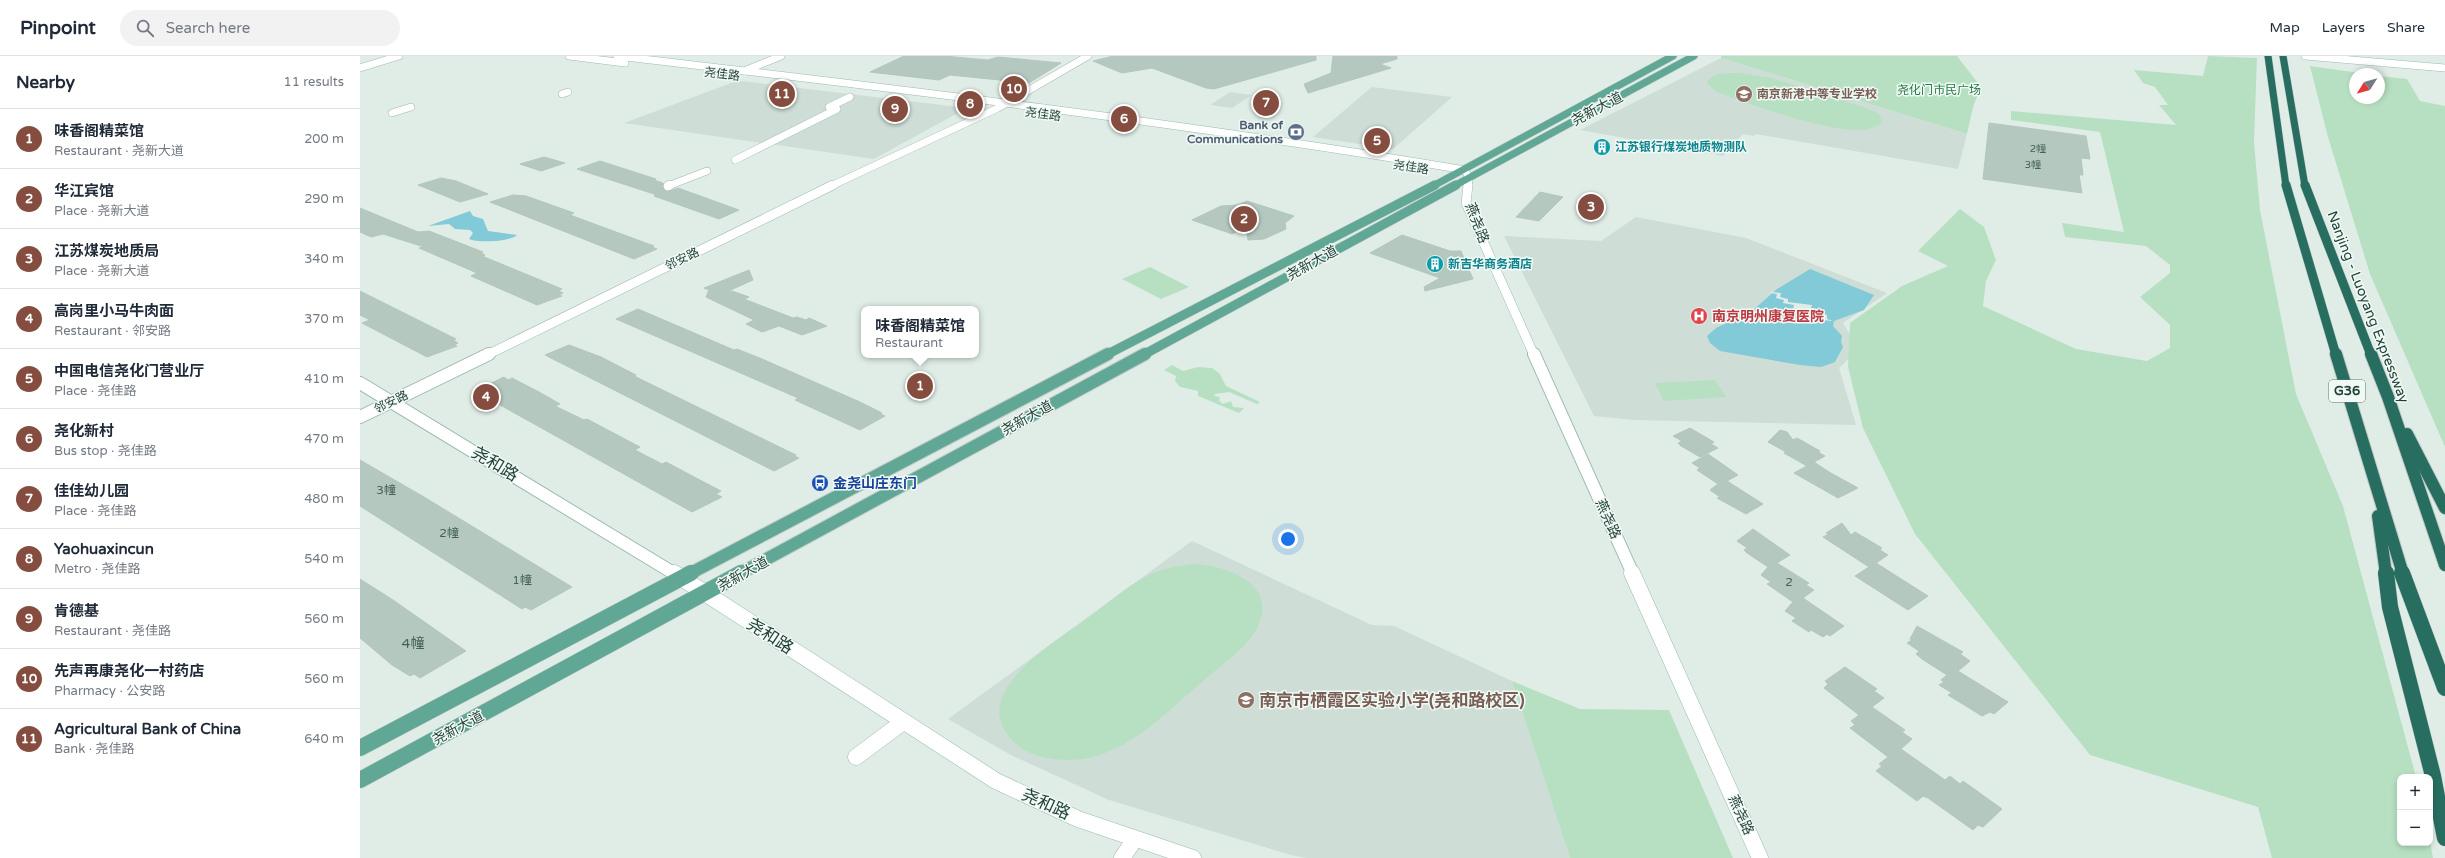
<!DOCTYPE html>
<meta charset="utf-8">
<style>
body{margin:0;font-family:"Varela Round","Noto Sans SC",sans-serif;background:#f2f2f3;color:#1f2937}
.controls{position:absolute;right:12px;bottom:12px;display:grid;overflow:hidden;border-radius:8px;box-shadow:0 2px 6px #0003}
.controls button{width:36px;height:36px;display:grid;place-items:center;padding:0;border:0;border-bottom:1px solid #e0e1e3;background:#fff;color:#1f2937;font:20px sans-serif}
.compass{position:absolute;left:1989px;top:12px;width:36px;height:36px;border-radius:50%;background:#fff;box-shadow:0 2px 6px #0003;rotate:233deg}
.you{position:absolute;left:928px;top:483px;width:14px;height:14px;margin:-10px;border:3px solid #fff;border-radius:50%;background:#1a73e8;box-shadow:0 0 0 6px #1a73e833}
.badge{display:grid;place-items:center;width:26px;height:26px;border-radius:50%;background:#844d40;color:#fff;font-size:13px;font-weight:700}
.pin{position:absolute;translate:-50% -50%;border:2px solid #fff;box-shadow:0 1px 4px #0006}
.popup{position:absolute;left:501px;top:250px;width:118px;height:52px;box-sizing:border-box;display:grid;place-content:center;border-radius:8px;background:#fff;filter:drop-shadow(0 1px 3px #0005);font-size:13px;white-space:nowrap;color:#747a83}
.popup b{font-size:15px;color:#1f2937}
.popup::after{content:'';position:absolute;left:50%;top:100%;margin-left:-8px;border:8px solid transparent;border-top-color:#fff}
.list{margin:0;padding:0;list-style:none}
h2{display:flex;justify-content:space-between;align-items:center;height:52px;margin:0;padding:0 16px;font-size:17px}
h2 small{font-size:13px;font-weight:400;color:#747a83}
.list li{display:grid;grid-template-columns:26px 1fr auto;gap:12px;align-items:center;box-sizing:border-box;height:60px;padding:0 16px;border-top:1px solid #e0e1e3}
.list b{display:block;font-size:15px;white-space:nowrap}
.list p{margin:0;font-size:13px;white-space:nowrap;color:#747a83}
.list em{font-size:13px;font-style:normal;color:#747a83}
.icon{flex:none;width:22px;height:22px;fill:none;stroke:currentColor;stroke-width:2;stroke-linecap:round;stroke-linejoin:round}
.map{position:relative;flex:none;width:2085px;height:802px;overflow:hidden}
header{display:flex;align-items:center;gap:24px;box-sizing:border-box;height:56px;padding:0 20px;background:#fff;border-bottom:1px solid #e0e1e3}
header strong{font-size:19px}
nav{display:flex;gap:22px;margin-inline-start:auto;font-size:14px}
.search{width:280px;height:36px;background:#f2f2f3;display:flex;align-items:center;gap:10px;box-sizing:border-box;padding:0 14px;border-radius:22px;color:#747a83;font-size:15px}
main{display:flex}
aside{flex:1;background:#fff}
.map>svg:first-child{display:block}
.built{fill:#ceddd6}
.green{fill:#b7e0c2}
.water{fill:#82cad8}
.pier{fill:#e0ede7}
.building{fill:#b5c8c0;stroke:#b2c7be}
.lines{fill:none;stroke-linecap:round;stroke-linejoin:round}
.pedestrian-far1-casing{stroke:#a2b5ae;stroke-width:8}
.pedestrian-casing{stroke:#a2b5ae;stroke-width:10}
.minor-far1-casing{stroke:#a2b5ae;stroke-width:8}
.minor-casing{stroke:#a2b5ae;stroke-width:17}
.tertiary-far2-casing{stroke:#a2b5ae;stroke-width:8}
.tertiary-far1-casing{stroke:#a2b5ae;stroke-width:10}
.tertiary-casing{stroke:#a2b5ae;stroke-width:14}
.secondary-far3-casing{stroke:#9dbab0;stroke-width:8}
.secondary-far2-casing{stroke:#9dbab0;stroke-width:10}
.secondary-far1-casing{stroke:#9dbab0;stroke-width:14}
.secondary-casing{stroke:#9dbab0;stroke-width:17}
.primary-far3-casing{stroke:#c0c9c7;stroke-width:8}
.primary-far2-casing{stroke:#c0c9c7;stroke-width:10}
.primary-far1-casing{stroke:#c0c9c7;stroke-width:14}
.primary-casing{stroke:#c0c9c7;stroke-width:17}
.motorway-far3-casing{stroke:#c0c9c7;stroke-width:8}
.motorway-far2-casing{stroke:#c0c9c7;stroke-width:10}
.motorway-far1-casing{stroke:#c0c9c7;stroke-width:14}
.motorway-casing{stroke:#c0c9c7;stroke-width:17}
.pedestrian-far1{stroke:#fff;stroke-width:7}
.pedestrian{stroke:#fff;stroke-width:9}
.minor-far1{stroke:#fff;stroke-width:7}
.minor{stroke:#fff;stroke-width:16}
.tertiary-far2{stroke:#fff;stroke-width:7}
.tertiary-far1{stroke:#fff;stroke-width:9}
.tertiary{stroke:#fff;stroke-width:12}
.secondary-far3{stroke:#fff;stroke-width:7}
.secondary-far2{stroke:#fff;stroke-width:9}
.secondary-far1{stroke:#fff;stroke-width:12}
.secondary{stroke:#fff;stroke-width:16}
.primary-far3{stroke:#60a795;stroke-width:7}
.primary-far2{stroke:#60a795;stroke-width:9}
.primary-far1{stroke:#60a795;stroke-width:12}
.primary{stroke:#60a795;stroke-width:16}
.motorway-far3{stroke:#286e60;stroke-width:7}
.motorway-far2{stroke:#286e60;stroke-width:9}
.motorway-far1{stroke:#286e60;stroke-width:12}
.motorway{stroke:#286e60;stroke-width:16}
.labels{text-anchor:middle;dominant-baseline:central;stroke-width:3;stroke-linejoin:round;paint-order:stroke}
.far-number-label{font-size:10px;fill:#446158}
.far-street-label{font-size:12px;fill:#1f3f36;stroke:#f1f9f5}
.far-park-label{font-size:12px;fill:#257a46;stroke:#f1f9f5}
.far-education-label{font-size:12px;font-weight:bold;fill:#785e54;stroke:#f1f9f5;text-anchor:start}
.far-service-label{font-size:12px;font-weight:bold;fill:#4e5e75;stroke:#f1f9f5;text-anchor:end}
.far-culture-label{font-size:12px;font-weight:bold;fill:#0d838f;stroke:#f1f9f5;text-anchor:start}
.number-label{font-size:12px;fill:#446158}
.shield{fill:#f1f9f5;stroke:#5e776f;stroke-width:1}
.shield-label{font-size:13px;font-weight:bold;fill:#1f3f36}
.street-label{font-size:14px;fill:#1f3f36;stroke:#f1f9f5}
.health-label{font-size:14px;font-weight:bold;fill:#be3a42;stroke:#f1f9f5;text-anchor:start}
.transit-label{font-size:14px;font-weight:bold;fill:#164399;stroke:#f1f9f5;text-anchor:start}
.near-number-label{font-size:14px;fill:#446158}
.near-street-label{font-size:17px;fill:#1f3f36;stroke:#f1f9f5}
.near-education-label{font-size:17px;font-weight:bold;fill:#785e54;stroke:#f1f9f5;text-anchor:start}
</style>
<header>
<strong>Pinpoint</strong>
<div class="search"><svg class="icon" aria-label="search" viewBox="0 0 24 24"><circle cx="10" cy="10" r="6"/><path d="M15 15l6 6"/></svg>Search here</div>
<nav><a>Map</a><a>Layers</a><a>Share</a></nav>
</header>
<main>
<aside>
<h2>Nearby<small>11 results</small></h2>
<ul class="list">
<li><span class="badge">1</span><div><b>味香阁精菜馆</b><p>Restaurant · 尧新大道</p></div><em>200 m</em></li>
<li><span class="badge">2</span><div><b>华江宾馆</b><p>Place · 尧新大道</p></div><em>290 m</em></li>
<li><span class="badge">3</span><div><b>江苏煤炭地质局</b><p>Place · 尧新大道</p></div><em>340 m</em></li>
<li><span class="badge">4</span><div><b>高岗里小马牛肉面</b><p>Restaurant · 邻安路</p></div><em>370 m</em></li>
<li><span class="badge">5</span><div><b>中国电信尧化门营业厅</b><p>Place · 尧佳路</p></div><em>410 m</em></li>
<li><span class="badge">6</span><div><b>尧化新村</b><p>Bus stop · 尧佳路</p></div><em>470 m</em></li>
<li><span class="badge">7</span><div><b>佳佳幼儿园</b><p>Place · 尧佳路</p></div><em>480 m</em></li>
<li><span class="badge">8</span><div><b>Yaohuaxincun</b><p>Metro · 尧佳路</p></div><em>540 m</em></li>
<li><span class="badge">9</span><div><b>肯德基</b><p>Restaurant · 尧佳路</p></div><em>560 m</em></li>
<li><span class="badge">10</span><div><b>先声再康尧化一村药店</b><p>Pharmacy · 公安路</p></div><em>560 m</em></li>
<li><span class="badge">11</span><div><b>Agricultural Bank of China</b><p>Bank · 尧佳路</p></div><em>640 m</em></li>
</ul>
</aside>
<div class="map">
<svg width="2085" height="802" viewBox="0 0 2085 802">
<rect width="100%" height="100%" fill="#e0ede7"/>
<g class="built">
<polygon points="1361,2 1607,78 1598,113 1396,78 1394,80 1383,78 1363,100 1220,74"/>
<polygon points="382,25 607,52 514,103 264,67 371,27"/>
<polygon points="1012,31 1092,41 1033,93 953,81"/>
<polygon points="870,36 892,39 872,52 850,49"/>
<polygon points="1276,161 1386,182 1527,237 1483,267 1492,282 1492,300 1479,312 1496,369 1273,364 1234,360 1144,180 1241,185"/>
<polygon points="832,485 1012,569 1034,570 1152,625 1210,802 946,802 931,799 749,744 651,699 588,663"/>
</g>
<g class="green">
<polygon points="1361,0 1597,0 1621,31 1613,51 1607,78 1361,2"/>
<polygon points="1848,0 1897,2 1894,86 1900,154 1936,338 1983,450 2056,721 2040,721 2040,787 2070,787 2070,785 2073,802 1912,802 1898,751 1730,699 1555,478 1503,372 1488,311 1490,267 1542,230 1588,210 1558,195 1600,153 1624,171 1636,204 1626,225 1623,250 1716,293 1787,305 1810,292 1810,269 1780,241 1810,217 1810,209 1786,190 1705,181 1702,167 1764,176 1740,76 1651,64 1651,55 1816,69 1799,49 1808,49 1795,31 1783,27 1774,14 1843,20"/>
<polygon points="1950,10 2007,18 1995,18 1995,42 2019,42 2019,20 2047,23 2060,45 2085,50 2085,391 2010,218 1968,81"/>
<path d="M1379 17 1412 22 1504 51 1519 58 1522 66C1500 92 1386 46 1357 36L1347 27C1351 16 1369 17 1379 17Z"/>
<polygon points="790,211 829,231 801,243 762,223"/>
<polygon points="812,309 823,315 838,311 852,312 860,318 866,330 900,346 897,348 869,336 855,338 854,340 860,341 859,345 863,348 871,345 873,351 884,352 879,357 838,340 838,335 820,331 815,325 816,320 804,314"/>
<polygon points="1355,324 1366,341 1304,345 1295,327"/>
<path d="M832 508C862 509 914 524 900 565 892 590 862 608 843 625 801 661 756 712 694 703 678 701 662 696 651 683 608 636 695 586 726 563 747 548 768 529 791 518 804 512 818 510 832 508Z"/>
<polygon points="1152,625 1220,653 1309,654 1373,802 1210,802"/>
</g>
<g class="water">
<path d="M110 155 113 160 123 163 128 175 157 179C150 186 117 187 109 183L113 177 110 174 95 173 89 168 68 170Z"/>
<polygon points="1450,213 1514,239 1504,254 1474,265 1473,270 1482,280 1481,286 1483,291 1475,306 1461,311 1440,309 1360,295 1350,287 1347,280 1356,272 1392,255 1417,233"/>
</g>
<polygon class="pier" points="1412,236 1421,237 1420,241 1428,243 1428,246 1452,249 1451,252 1460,254 1459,257 1467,259 1467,263 1473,265 1462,264 1463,260 1455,259 1455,255 1433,253 1434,249 1423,247 1424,244 1416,242 1417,238 1410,237"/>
<g class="building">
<polygon points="544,0 584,0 628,4 638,1 701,7 669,27 590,19 579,24 510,16"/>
<polygon points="753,0 956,0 956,4 854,33 846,32 792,12 762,17 733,5"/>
<polygon points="973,0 1037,0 1037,3 1020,8 1031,12 948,37 944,28 971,17"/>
<polygon points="1629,67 1726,80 1730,103 1721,102 1723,119 1719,119 1722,137 1623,123"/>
<polygon points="184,101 205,107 181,115 160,108"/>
<polygon points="240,105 296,123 294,124 303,127 305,135 310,135 318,132 379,154 359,163 294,140 297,139 217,113"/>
<polygon points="81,122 96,125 128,138 100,146 58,129"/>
<polygon points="1180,136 1203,141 1179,165 1156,161"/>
<polygon points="153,139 166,140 214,157 210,159 294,190 292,191 297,193 274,203 130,146"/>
<polygon points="887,145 934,160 925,167 926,173 904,183 888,184 886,171 872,178 832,164 861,150 877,149"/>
<polygon points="0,152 58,176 69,175 123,196 120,197 125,199 122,200 202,233 198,235 203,237 198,239 202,240 177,249 111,220 117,217 59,192 64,191 23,178 11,181 0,176"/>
<polygon points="1042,179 1090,195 1101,195 1113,223 1065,235 1064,231 1080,222 1010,197"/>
<polygon points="389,214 393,224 366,236 372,235 389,241 384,243 433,262 437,261 446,264 449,262 467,270 442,279 419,270 402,276 386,268 394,264 346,241 349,234 344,232"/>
<polygon points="0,235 96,283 93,284 98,287 94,289 97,290 67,301 2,267 10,264 0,259"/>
<polygon points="278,253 374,294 377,293 402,303 500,346 522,357 520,358 525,360 500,374 435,344 438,342 256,263"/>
<polygon points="209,289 241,301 276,319 274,320 436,399 434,400 439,402 414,415 185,299"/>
<polygon points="144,321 148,324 152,322 179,336 200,348 195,350 224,364 227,363 280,391 275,394 302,408 306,406 338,423 361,435 356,438 362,441 332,456 115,335"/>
<polygon points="1330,372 1354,386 1351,388 1358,392 1340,401 1321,390 1318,387 1322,385 1313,380"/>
<polygon points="1420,374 1427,376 1433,384 1437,382 1460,395 1458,396 1465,400 1447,410 1424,397 1426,396 1408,386"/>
<polygon points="1348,398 1378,419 1367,425 1403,448 1386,458 1357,442 1360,441 1350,434 1358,428 1337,414 1340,412 1332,407"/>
<polygon points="0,404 64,441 212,531 171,554 165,551 162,553 0,450"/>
<polygon points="1454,406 1469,416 1498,432 1478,442 1434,417"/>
<polygon points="1482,467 1491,479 1495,476 1522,492 1520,494 1528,499 1516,507 1568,540 1548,554 1495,520 1509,511 1463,481 1469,478 1466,477"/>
<polygon points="1393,473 1430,499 1417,507 1449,527 1446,529 1454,534 1443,542 1484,570 1470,580 1467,578 1463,581 1451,574 1449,576 1432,565 1436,562 1425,555 1433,546 1407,528 1411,526 1401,519 1408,511 1387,497 1384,494 1387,492 1377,485"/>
<polygon points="0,523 33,544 106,595 60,622 54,618 50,620 32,609 0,582"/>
<polygon points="1557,570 1603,596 1600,598 1610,605 1598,615 1648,646 1634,658 1630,656 1622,660 1588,639 1592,637 1579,629 1584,626 1581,624 1587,619 1562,603 1556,598 1559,595 1547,587 1552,584 1550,583"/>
<polygon points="1485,611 1517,633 1514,635 1524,642 1512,651 1545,674 1542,676 1552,683 1541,693 1585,724 1590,720 1600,728 1603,725 1642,753 1623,771 1618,769 1613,774 1568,742 1563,740 1557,745 1516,715 1522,710 1519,708 1528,701 1490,672 1495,669 1491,665 1499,659 1464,632 1468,628 1465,625"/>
</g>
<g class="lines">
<g class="pedestrian-far1-casing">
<g id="pedestrian-far1">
<polyline points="375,104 477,53 469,51 490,41"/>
<polyline points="308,130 347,115"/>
</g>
</g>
<g class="pedestrian-casing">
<polyline id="pedestrian" points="308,130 310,129"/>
</g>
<g class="minor-far1-casing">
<g id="minor-far1">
<polyline points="384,15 421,0"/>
<polyline points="202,38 208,36"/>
<polyline points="32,57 51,51"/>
</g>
</g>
<g class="minor-casing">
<g id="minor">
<polyline points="496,701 543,666"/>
<polyline points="762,802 775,783"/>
</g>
</g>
<g class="tertiary-far2-casing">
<polyline id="tertiary-far2" points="471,130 638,52 728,0"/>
</g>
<g class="tertiary-far1-casing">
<polyline id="tertiary-far1" points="127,299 473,129"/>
</g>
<g class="tertiary-casing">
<polyline id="tertiary" points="0,361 129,298"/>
</g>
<g class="secondary-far3-casing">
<g id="secondary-far3">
<polyline points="209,0 265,7"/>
<path d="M257 0C540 33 824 67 1105 114L1109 122 1108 130"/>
<polyline points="1945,0 2085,12"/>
<polyline points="0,12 39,0"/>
</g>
</g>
<g class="secondary-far2-casing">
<polyline id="secondary-far2" points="1108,129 1106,147 1174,299"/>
</g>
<g class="secondary-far1-casing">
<g id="secondary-far1">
<polyline points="1174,298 1273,518"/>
<polyline points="0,327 315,518"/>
</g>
</g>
<g class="secondary-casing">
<g id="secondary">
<polyline points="314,517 636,725 718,763 833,802"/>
<polyline points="1272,517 1400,802"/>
</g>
</g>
<g class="primary-far3-casing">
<g id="primary-far3">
<polyline points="1073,130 1313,0"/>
<polyline points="1094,130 1334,0"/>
</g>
</g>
<g class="primary-far2-casing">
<g id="primary-far2">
<polyline points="746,299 1075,129"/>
<polyline points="783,299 1096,129"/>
</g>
</g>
<g class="primary-far1-casing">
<g id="primary-far1">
<polyline points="329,518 748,298"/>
<polyline points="379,518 785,298"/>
</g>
</g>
<g class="primary-casing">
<g id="primary">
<polyline points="0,692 331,517"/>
<polyline points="0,724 381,517"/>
</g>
</g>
<g class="motorway-far3-casing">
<g id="motorway-far3">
<polyline points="1908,0 1926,130"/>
<polyline points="1923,0 1945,130"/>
</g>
</g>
<g class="motorway-far2-casing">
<g id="motorway-far2">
<polyline points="1926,129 1976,299"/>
<polyline points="1945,129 2011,299"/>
</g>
</g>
<g class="motorway-far1-casing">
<g id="motorway-far1">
<polyline points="1976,298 2043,518"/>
<polyline points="2011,298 2028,341 2085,509"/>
<polyline points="2047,378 2085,452"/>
<polyline points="2018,460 2026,518"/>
</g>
</g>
<g class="motorway-casing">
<g id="motorway">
<polyline points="2026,517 2030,551 2073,720 2085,782"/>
<polyline points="2042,517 2085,632"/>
</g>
</g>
<use href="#pedestrian-far1" class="pedestrian-far1"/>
<use href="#pedestrian" class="pedestrian"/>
<use href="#minor-far1" class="minor-far1"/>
<use href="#minor" class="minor"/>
<use href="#tertiary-far2" class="tertiary-far2"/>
<use href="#tertiary-far1" class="tertiary-far1"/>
<use href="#tertiary" class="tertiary"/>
<use href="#secondary-far3" class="secondary-far3"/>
<use href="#secondary-far2" class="secondary-far2"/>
<use href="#secondary-far1" class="secondary-far1"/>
<use href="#secondary" class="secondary"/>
<use href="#primary-far3" class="primary-far3"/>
<use href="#primary-far2" class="primary-far2"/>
<use href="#primary-far1" class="primary-far1"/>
<use href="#primary" class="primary"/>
<use href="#motorway-far3" class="motorway-far3"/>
<use href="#motorway-far2" class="motorway-far2"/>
<use href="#motorway-far1" class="motorway-far1"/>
<use href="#motorway" class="motorway"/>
</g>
<defs>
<g id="school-disc" transform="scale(0.9)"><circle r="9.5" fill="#8d6e63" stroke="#f1f9f5"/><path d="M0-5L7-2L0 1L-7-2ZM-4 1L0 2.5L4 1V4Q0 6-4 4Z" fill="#fff"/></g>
<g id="bank-disc" transform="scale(0.9)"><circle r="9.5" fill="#5c6f8a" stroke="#f1f9f5"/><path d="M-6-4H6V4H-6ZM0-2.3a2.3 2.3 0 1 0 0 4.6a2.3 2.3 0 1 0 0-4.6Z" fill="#fff"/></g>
<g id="building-disc" transform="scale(0.9)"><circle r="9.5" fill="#0f9aa8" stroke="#f1f9f5"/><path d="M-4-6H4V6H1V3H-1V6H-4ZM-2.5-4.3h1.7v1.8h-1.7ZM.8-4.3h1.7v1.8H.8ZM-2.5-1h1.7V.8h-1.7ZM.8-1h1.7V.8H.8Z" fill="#fff"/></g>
<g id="hospital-disc" transform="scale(0.9)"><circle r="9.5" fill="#e0444e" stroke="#f1f9f5"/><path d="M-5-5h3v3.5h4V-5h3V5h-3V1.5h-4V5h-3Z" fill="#fff"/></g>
<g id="bus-disc" transform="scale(0.9)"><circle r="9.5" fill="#1a4fb4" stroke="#f1f9f5"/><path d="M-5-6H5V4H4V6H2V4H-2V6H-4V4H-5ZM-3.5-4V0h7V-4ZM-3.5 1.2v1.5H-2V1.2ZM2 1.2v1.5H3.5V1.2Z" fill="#fff"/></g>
</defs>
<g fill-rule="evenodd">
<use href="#school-disc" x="1384" y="38"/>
<use href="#bank-disc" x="936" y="76"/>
<use href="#building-disc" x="1242" y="91"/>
<use href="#building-disc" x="1075" y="208"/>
<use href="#hospital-disc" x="1339" y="260"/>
<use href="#bus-disc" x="460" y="427"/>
<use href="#school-disc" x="886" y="644"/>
</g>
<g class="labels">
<g class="far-number-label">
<text x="1678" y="93">2幢</text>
<text x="1673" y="109">3幢</text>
</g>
<g class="far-street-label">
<text transform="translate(362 18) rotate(7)">尧佳路</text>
<text transform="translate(683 58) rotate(8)">尧佳路</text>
<text transform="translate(1051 111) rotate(9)">尧佳路</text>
<text transform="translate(322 203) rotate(-26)">邻安路</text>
<text transform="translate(31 346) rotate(-26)">邻安路</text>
</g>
<g class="far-park-label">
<text x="1579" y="34">尧化门市民广场</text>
</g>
<g class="far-education-label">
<text x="1397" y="38">南京新港中等专业学校</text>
</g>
<g class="far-service-label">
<text x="923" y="69">Bank of<tspan x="923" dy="14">Communications</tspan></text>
</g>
<g class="far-culture-label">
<text x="1255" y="91">江苏银行煤炭地质物测队</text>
<text x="1088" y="208">新吉华商务酒店</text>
</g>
<g class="number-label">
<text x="26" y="434">3幢</text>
<text x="89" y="477">2幢</text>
<text x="162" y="524">1幢</text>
<text x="1429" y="526">2</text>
</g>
<rect class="shield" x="1969" y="324" width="36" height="22" rx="3"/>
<g class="shield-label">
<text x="1987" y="335">G36</text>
</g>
<g class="street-label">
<text transform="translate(1237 53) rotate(-28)">尧新大道</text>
<text transform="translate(1117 167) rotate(69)">燕尧路</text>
<text transform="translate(952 207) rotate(-29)">尧新大道</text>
<text transform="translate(2008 251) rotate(69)">Nanjing - Luoyang Expressway</text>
<text transform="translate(667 362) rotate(-29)">尧新大道</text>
<text transform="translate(1248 463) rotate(66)">燕尧路</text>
<text transform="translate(383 518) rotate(-29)">尧新大道</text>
<text transform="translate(98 672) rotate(-28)">尧新大道</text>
<text transform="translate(1381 759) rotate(66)">燕尧路</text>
</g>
<g class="health-label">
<text x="1352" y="260">南京明州康复医院</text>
</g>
<g class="transit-label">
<text x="473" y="427">金尧山庄东门</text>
</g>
<g class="near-number-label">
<text x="53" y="587">4幢</text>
</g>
<g class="near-street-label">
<text transform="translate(135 408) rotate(31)">尧和路</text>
<text transform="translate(410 580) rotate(33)">尧和路</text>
<text transform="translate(686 748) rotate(25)">尧和路</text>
</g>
<g class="near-education-label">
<text x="899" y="644">南京市栖霞区实验小学(尧和路校区)</text>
</g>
</g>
</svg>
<div class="controls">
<button>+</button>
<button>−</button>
</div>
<svg class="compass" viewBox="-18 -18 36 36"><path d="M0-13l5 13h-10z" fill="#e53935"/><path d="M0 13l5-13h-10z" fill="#747a83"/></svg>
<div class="you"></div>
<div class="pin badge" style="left:560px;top:330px">1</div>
<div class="popup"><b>味香阁精菜馆</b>Restaurant</div>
<div class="pin badge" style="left:884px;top:163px">2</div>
<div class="pin badge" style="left:1231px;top:151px">3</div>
<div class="pin badge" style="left:126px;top:341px">4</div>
<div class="pin badge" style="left:1017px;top:85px">5</div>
<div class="pin badge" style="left:764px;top:63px">6</div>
<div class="pin badge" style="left:906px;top:47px">7</div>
<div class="pin badge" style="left:610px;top:48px">8</div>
<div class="pin badge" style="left:535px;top:53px">9</div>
<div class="pin badge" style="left:654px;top:33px">10</div>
<div class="pin badge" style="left:422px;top:38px">11</div>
</div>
</main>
